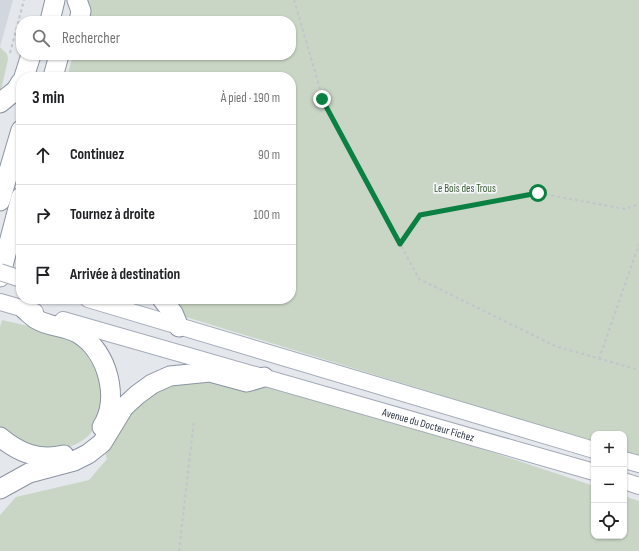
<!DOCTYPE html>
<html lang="fr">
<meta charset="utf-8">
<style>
body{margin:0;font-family:"Sofia Sans Condensed",sans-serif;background:#f6f6f6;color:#202124}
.controls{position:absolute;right:12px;bottom:12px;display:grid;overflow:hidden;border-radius:8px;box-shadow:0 1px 3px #0004}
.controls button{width:36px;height:36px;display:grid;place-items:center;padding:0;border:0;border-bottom:1px solid #e0e0e0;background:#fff;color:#202124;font:20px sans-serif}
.stop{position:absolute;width:12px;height:12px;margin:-9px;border:3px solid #0b8043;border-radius:50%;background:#fff}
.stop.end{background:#0b8043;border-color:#fff;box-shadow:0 1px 4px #0008}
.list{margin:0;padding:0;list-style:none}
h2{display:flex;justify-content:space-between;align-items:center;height:52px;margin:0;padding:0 16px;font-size:17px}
h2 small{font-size:13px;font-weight:400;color:#757577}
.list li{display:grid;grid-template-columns:26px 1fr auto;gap:12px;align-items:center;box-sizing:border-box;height:60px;padding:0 16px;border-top:1px solid #e0e0e0}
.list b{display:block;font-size:15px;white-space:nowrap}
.list em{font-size:13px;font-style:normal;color:#757577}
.icon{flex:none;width:22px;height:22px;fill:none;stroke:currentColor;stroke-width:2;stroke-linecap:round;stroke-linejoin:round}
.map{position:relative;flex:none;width:639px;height:551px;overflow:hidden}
.search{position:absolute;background:#fff;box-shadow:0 1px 3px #0004;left:16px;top:16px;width:280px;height:44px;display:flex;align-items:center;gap:10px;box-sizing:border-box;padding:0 14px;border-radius:16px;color:#757577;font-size:15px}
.panel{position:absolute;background:#fff;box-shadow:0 1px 3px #0004;left:16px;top:72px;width:280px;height:232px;border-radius:16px}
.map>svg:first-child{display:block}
.built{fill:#d2d6de}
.green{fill:#c9d6c5}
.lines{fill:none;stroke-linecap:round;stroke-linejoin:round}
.primary-casing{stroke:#a3abb8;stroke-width:18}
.highway-casing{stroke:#8b94a3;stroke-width:21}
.path{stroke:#c2c5cb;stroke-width:2;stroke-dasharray:3 3;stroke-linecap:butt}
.primary{stroke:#fff;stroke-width:16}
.highway{stroke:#fff;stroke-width:19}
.primary-bridge-casing{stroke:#a3abb8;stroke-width:18;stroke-linecap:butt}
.primary-bridge{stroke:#fff;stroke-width:16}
.route{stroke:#0b8043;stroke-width:5}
.labels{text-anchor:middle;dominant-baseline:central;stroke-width:3.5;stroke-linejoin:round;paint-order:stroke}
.park-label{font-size:11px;fill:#3f6138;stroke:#f4f6f9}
.street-label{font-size:11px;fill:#2b3445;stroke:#f4f6f9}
</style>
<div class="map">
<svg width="639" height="551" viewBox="0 0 639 551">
<rect width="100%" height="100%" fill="#e4e7ec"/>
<polygon class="built" points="0,0 13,0 0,47"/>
<g class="green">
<polygon points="87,0 639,0 639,456 624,451 624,434 594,434 594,442 173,313 162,299 291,299 291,77 67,77 73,55 291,55 291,21 82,21"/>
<polygon points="0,47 7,54 8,59 0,95"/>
<path d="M2 320C26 326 69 332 87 351 96 360 102 377 104 390 105 400 97 425 91 433 79 447 59 450 41 453L0 428V327Z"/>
<polygon points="264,377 594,486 594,536 624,536 624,496 639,501 639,551 0,551 0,515 16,497 89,480 107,459 102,443 152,384"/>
</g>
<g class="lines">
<g class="primary-casing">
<g id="primary">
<polyline points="88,299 594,450"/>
<polyline points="0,302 35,312"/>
<path id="s1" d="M63 320 594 472"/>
<polyline points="624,460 639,464"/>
<polyline points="624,481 639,486"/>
</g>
</g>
<g class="highway-casing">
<g id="highway">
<polyline points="77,0 81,11 79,21"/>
<polyline points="50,21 55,0"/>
<polyline points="24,77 31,55"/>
<polyline points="53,77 59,55"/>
<polyline points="0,103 16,90 21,82"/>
<polyline points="0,201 21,130"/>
<polyline points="0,277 21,197"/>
<polyline points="162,299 173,313 179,327"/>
<path d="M24 309C28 312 31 316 36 319 48 327 66 326 79 334 108 352 120 399 102 427"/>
<path d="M0 437C19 453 39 461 64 455"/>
<polyline points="0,489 29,473 74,461 88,454 102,443 124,407 137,395 152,384 170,376 210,372 247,382 264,377"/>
</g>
</g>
<g class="path">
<polyline points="294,0 323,99 419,279 555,346 639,370"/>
<polyline points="10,53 24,0"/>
<polyline points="400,243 420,215 538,193 625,209 639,204"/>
<polyline points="599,359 639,244"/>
<polyline points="179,551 194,420"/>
</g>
<use href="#primary" class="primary"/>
<use href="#highway" class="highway"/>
<g class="primary-bridge-casing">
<polyline id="primary-bridge" points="0,272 21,279"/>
</g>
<use href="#primary-bridge" class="primary-bridge"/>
</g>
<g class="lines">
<polyline class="route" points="322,99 400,244 420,215 538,193"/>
</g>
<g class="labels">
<g class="park-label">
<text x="465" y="188">Le Bois des Trous</text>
</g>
<g class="street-label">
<text stroke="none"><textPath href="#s1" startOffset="380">Avenue du Docteur Fichez</textPath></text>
</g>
</g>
</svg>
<div class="controls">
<button>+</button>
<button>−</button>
<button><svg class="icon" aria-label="locate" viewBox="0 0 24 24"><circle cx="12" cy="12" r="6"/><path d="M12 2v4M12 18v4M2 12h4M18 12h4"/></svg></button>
</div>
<div class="stop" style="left:538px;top:193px"></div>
<div class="stop end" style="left:322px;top:99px"></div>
<div class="search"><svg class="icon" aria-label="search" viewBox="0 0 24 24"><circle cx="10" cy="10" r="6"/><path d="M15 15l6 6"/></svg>Rechercher</div>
<section class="panel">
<h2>3 min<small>À pied · 190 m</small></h2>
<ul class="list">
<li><svg class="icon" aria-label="ahead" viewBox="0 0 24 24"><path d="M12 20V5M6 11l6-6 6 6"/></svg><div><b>Continuez</b></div><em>90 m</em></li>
<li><svg class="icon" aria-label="right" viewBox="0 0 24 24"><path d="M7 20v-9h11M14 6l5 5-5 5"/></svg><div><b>Tournez à droite</b></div><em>100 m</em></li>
<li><svg class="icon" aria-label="arrive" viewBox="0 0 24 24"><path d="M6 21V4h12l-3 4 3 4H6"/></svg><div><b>Arrivée à destination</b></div></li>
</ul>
</section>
</div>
